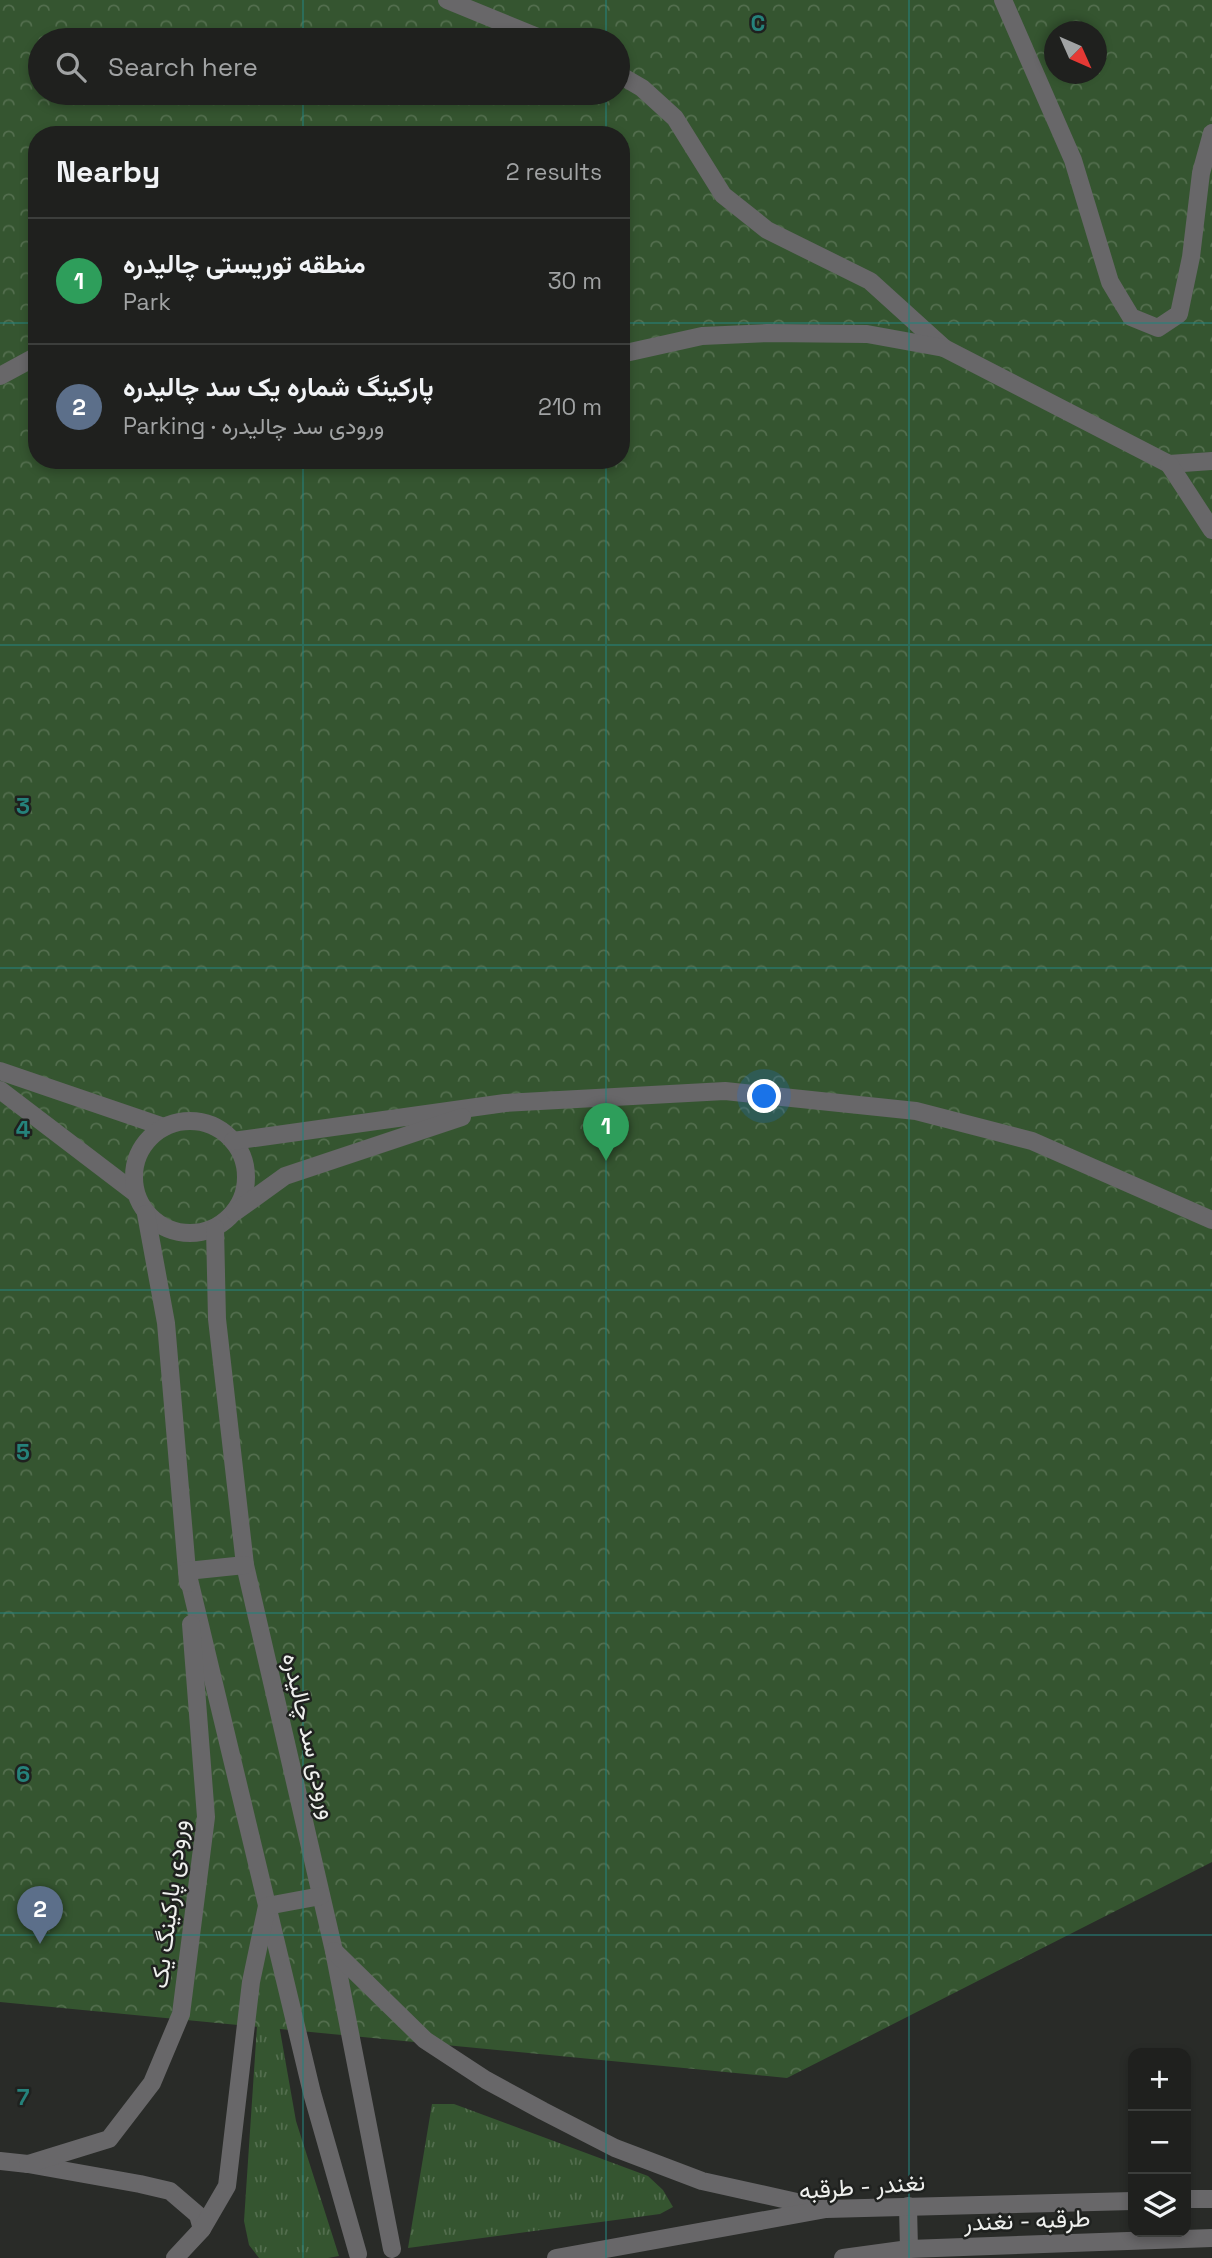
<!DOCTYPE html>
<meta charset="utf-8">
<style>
body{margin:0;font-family:"Space Grotesk",Vazirmatn,sans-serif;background:#2c2d2b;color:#f1f3f6}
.controls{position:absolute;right:21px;bottom:21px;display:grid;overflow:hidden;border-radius:14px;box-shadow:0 4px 10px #0003}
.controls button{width:63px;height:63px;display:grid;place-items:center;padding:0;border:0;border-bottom:2px solid #3c3e3c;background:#1f201e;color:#f1f3f6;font:35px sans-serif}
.compass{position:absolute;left:1044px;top:21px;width:63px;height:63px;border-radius:50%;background:#1f201e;box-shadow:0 4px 10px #0003;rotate:135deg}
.you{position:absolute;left:765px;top:1097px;width:24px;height:24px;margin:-18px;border:5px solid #fff;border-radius:50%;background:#1a73e8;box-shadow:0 0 0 10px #1a73e833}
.badge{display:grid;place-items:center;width:46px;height:46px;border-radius:50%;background:#c9a5ee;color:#fff;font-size:23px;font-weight:700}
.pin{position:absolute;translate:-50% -58px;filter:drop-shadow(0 2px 4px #0008)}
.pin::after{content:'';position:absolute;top:37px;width:24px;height:21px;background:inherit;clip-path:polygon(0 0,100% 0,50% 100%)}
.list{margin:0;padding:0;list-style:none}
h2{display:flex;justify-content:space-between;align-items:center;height:91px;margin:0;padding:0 28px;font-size:30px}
h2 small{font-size:23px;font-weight:400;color:#a1a3a4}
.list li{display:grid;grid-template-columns:46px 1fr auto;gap:21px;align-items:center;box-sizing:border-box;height:126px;padding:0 28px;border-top:2px solid #3c3e3c}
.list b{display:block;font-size:26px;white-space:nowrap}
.list p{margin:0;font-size:23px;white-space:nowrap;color:#a1a3a4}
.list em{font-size:23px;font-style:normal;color:#a1a3a4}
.icon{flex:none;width:38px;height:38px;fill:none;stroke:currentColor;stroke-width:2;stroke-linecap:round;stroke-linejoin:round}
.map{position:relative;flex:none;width:1212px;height:2258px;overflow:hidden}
.search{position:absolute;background:#1f201e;box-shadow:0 4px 10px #0003;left:28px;top:28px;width:602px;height:77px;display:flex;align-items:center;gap:18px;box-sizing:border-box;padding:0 24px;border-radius:38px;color:#a1a3a4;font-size:26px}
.panel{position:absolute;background:#1f201e;box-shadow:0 4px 10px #0003;left:28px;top:126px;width:602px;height:343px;border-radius:28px}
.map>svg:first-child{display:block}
.grass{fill:url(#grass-tufts)}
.forest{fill:url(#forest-crowns);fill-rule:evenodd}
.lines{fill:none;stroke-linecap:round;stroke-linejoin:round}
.minor{stroke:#686769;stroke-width:18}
.grid{fill:none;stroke:#25827b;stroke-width:2;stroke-opacity:0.55}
.labels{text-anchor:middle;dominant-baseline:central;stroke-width:5;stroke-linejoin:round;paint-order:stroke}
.street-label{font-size:24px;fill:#eeefed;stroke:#1f211f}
.grid-label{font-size:23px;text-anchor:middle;font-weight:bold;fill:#25827b;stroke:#1f211f;stroke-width:5;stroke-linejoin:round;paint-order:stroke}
</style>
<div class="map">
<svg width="1212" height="2258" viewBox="0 0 1212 2258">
<defs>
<pattern id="grass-tufts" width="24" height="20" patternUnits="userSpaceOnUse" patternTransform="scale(1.75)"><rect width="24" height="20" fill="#355530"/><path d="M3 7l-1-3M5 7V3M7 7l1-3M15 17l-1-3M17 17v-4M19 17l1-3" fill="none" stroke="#536e4e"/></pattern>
<pattern id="forest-crowns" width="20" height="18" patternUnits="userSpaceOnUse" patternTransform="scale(1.75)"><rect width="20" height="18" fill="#355530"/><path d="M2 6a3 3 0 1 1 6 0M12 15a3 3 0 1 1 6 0" fill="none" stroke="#536e4e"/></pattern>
</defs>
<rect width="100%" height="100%" fill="#292b28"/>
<g class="grass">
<polygon points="269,1968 296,2121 339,2256 328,2258 259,2258 249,2245 244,2221 259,1996"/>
<polygon points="432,2104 454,2104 648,2176 663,2190 673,2207 660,2214 408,2248"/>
</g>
<path class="forest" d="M0 0H1212V1862L787 2078 0 2002ZM1054 32H1096V74H1054ZM40 40H618V93H40ZM37 135H621V460H37Z"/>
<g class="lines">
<g class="minor">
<polyline points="447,0 545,40"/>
<polyline points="1003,0 1073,160 1110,282 1131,317 1158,328 1179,314 1191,257 1201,173 1212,133"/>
<polyline points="618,74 642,88 675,118 723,195 767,230 870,281 944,348"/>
<polyline points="621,354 702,336 767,333 867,334 944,348 1169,464 1212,461"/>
<polyline points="0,376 37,356"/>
<polyline points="1169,464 1212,530"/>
<polyline points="0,1071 164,1127"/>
<polyline points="0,1090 134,1192"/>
<circle cx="190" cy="1177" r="56"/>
<polyline points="233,1141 505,1103 725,1091 916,1111 1032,1141 1212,1220"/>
<polyline points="235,1212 285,1176 462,1117"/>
<polyline points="146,1214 166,1323 187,1571 312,2093 358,2254"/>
<polyline points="215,1228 217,1319 245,1565 334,1951 392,2249"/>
<polyline points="188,1583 187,1571 245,1565"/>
<polyline points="334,1951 425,2040 486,2080 543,2111 615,2148 702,2181 819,2207"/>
<polyline points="0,2161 28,2164 140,2184 170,2191 198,2215 202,2229"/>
<polyline points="28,2164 109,2139 152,2083 181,2014 206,1817 191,1624"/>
<polyline points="1186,2199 1212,2199"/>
<polyline points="908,2206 909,2249"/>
<polyline points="175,2258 202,2229 227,2186 251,1982 267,1906 321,1896"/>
<polyline points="556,2258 826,2209 1133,2201"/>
<polyline points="843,2258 909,2249 1212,2238"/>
</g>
</g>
<path class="grid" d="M303 0V40M606 0V40M909 0V2258M303 93V135M606 93V135M0 323H37M621 323H1212M303 460V2258M606 460V2258M0 645H1212M0 968H1212M0 1290H1212M0 1613H1212M0 1935H1212"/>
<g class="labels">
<g class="street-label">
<text transform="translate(310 1736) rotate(77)">ورودی سد چالیدره</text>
<text transform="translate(169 1904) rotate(-83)">ورودی پارکینگ یک</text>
<text transform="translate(862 2186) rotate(-4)">نغندر - طرقبه</text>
<text transform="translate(1027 2220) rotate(-2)">طرقبه - نغندر</text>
</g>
</g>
<g class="grid-label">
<text x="758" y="31">C</text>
<text x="23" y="814">3</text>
<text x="23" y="1137">4</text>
<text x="23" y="1460">5</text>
<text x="23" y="1782">6</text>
<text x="23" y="2105">7</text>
</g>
</svg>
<div class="controls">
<button>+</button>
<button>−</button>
<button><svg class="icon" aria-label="layers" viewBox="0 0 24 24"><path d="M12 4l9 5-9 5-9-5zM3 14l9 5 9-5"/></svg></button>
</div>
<svg class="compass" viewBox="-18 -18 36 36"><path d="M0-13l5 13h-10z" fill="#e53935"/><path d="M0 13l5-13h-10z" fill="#a1a3a4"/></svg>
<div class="you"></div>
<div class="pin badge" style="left:606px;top:1161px;background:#2e9e5b">1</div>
<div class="pin badge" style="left:40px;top:1944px;background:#5c6f8a">2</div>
<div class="search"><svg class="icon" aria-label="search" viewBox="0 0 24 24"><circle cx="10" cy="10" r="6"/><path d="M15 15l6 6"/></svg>Search here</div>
<section class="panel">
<h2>Nearby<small>2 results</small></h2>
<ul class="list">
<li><span class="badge" style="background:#2e9e5b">1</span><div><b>منطقه توریستی چالیدره</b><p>Park</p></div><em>30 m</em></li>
<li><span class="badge" style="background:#5c6f8a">2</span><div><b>پارکینگ شماره یک سد چالیدره</b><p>Parking · ورودی سد چالیدره</p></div><em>210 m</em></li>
</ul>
</section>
</div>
